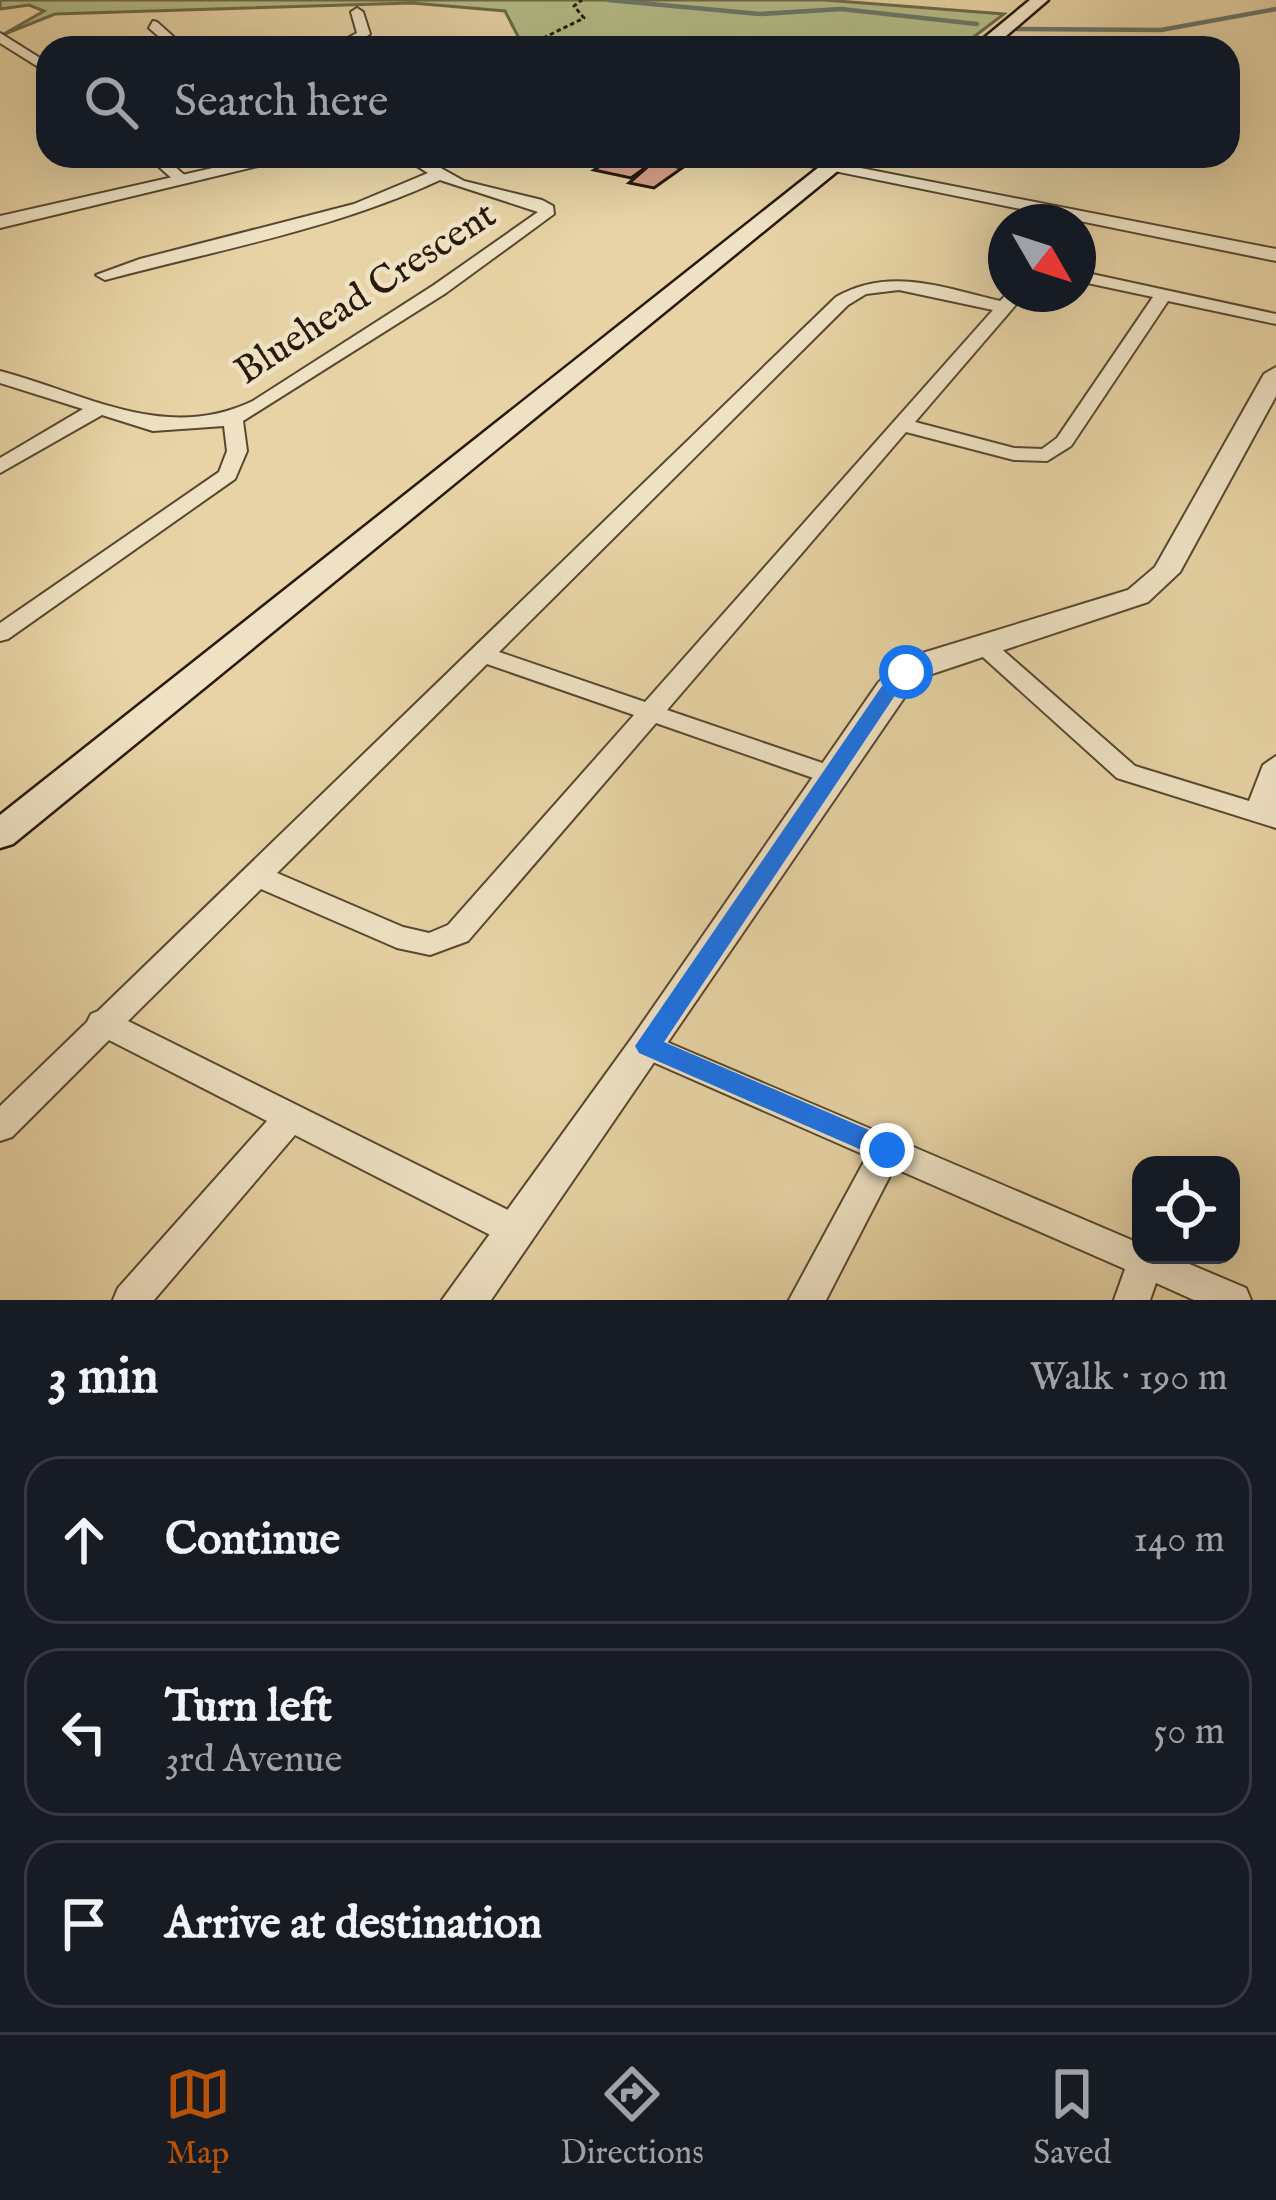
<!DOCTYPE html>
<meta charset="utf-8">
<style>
body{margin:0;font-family:"IM FELL English",serif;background:#20242c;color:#f1f3f6}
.controls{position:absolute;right:36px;bottom:36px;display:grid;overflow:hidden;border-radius:24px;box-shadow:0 12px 48px #0002}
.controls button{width:108px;height:108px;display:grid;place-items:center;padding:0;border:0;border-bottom:3px solid #363941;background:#171b24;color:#f1f3f6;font:60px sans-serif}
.compass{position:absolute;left:988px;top:204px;width:108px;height:108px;border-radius:50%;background:#171b24;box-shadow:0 12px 48px #0002;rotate:129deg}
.stop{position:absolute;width:36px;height:36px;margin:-27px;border:9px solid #1a73e8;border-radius:50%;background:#fff}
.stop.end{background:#1a73e8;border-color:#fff;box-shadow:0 3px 12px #0008}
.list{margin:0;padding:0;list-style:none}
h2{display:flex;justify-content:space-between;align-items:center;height:156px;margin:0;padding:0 48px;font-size:51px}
h2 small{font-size:39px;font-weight:400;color:#9ea1a6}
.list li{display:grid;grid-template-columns:78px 1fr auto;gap:36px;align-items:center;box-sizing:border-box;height:168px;margin:0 24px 24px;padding:0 24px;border:3px solid #363941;border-radius:36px}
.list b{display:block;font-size:45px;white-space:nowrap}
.list p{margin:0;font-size:39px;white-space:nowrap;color:#9ea1a6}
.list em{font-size:39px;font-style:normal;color:#9ea1a6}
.icon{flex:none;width:66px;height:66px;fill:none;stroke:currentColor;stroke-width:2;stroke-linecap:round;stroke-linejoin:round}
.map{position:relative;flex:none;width:1276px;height:1300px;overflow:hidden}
.search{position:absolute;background:#171b24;box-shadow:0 12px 48px #0002;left:36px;right:36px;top:36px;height:132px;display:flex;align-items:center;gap:30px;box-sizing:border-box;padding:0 42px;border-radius:36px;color:#9ea1a6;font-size:45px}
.sheet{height:732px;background:#171b24}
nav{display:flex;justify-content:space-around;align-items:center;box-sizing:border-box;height:168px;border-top:3px solid #363941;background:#171b24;font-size:33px;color:#9ea1a6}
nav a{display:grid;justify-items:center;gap:6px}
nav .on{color:#b45309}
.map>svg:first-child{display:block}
.green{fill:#b4bc87;stroke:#6e6b48;stroke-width:3}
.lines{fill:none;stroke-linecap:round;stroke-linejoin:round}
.stream{stroke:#6b786a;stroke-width:4.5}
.building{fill:#d69e86;stroke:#291a09;stroke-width:3}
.minor-casing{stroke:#584830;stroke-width:4}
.tertiary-casing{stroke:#584830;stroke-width:4}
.secondary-casing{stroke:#291a09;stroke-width:5}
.path{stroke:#291a09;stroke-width:3;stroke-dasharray:4.5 3;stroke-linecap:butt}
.minor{fill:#efe2c4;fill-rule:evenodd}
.tertiary{fill:#efe2c4;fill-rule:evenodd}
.secondary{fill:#efe2c4;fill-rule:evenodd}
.route{fill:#1a73e8}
.labels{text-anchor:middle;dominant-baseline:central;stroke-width:9;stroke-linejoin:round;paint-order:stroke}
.far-street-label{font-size:39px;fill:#291a09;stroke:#efe2c4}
</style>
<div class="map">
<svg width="1276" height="1300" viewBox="0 0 1276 1300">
<rect width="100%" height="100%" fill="#e7d3a5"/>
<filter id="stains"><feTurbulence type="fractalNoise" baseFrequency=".00167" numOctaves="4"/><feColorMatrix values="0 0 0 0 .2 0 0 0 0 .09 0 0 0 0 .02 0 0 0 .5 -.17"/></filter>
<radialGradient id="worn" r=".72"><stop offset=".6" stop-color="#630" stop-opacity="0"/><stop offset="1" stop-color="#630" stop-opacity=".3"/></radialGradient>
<polygon class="green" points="0,0 825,0 1004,14 959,48 524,48 505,11 412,3 55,14 2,35 44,11 29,5 0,9"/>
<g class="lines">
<g class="stream">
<polyline points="608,0 760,14 841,9 977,24"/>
<polyline points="1017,29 1161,30 1276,9"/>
</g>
</g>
<g class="building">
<polygon points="615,156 623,156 653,162 631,178 594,170"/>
<polygon points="653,162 682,168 654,188 629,183"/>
</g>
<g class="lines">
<g class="minor-casing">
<g id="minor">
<polygon points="357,8 363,12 370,34 356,43 367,48 287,48 342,41 357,33 351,12"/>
<polygon points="153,21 157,22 186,48 172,48 149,28"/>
<polygon points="0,33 48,63 48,73 0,43"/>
<polygon points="147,156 163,156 191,181 178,184"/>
<path d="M401 156H419L464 181 542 200 553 206 554 214 446 293 243 421 247 451 235 479 8 639 0 641V623L219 472 227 451 224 426 153 431 102 415 0 473V458L83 409 0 383V371C87 394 165 443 253 401L434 285 538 212 440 180C335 229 217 250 105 280L96 275 140 259 354 204 428 173Z"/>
<path d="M1078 271 1276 314V324L1168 301 1071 446 1047 461 1014 460 906 432 667 710 840 769 844 775 840 781H822L656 723 468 941 430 955 397 948 261 889 128 1021 528 1220 533 1231 528 1242 516 1246 504 1242 295 1135 154 1300H113L118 1288 267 1121 109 1040 12 1137 0 1141V1106L87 1022 91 1014 98 1011 836 297C890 266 944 288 1000 301L1007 294H1025L915 422 1014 448 1042 449 1057 438 1153 297 1078 281ZM899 290 993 310 645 702 499 652 848 305 866 294ZM487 664 634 715 448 925 429 933 403 927 277 873Z"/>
<polygon points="982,637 990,639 1135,766 1249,801 1263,765 1276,756 1276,828 1117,778 974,649 970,644"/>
<polygon points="648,1034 1141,1244 1141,1255 1168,1255 1246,1288 1251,1300 1194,1300 1156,1283 1150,1300 1114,1300 1125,1269 894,1168 826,1300 789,1300 867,1156 637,1055 632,1046 637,1037"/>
</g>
</g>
<g class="tertiary-casing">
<g id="tertiary">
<polygon points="266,156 300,156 0,228 0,216"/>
<polygon points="761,156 799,156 1276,249 1276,261"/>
<polygon points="1276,367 1276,396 1180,572 1148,602 917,679 491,1300 442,1300 634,1035 878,683 895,665 916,655 1128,590 1155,567 1264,374"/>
</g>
</g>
<g class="secondary-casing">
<g id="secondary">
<polygon points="1030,0 1048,0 992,48 972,48"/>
<polygon points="833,156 856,156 13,844 0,848 0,815"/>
</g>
</g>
<polyline class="path" points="523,48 584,18 574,6 582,0"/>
<use href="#minor" class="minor"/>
<use href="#tertiary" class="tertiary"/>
<use href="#secondary" class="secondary"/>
</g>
<polygon class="route" points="906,666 916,672 896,694 664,1042 897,1142 901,1150 887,1161 639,1053 635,1046 882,686"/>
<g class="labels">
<g class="far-street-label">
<text transform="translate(366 294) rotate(-33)">Bluehead Crescent</text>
</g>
</g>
<rect width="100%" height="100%" filter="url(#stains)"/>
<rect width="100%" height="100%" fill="url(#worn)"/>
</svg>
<div class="controls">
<button><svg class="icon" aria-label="locate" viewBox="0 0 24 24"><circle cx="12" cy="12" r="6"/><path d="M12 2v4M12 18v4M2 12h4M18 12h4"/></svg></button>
</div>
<svg class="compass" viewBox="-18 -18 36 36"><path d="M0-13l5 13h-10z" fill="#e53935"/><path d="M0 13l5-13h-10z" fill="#9ea1a6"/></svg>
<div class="stop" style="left:906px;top:672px"></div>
<div class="stop end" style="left:887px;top:1150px"></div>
<div class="search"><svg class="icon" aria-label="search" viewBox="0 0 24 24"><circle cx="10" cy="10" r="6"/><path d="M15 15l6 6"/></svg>Search here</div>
</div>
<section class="sheet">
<h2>3 min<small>Walk · 190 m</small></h2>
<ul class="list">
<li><svg class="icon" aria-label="ahead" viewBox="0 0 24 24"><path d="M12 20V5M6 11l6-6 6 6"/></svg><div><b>Continue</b></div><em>140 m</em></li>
<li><svg class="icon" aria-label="left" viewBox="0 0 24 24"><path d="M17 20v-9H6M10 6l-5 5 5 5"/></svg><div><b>Turn left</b><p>3rd Avenue</p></div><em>50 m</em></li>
<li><svg class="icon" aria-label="arrive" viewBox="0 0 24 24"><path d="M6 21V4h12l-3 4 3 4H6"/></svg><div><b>Arrive at destination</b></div></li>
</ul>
</section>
<nav>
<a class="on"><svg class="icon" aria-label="map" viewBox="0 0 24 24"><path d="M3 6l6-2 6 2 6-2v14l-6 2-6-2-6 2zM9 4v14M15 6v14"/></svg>Map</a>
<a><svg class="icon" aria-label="directions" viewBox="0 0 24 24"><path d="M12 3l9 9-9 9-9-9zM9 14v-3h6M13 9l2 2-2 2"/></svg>Directions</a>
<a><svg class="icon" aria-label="saved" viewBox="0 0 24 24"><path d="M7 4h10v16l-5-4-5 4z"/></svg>Saved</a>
</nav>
